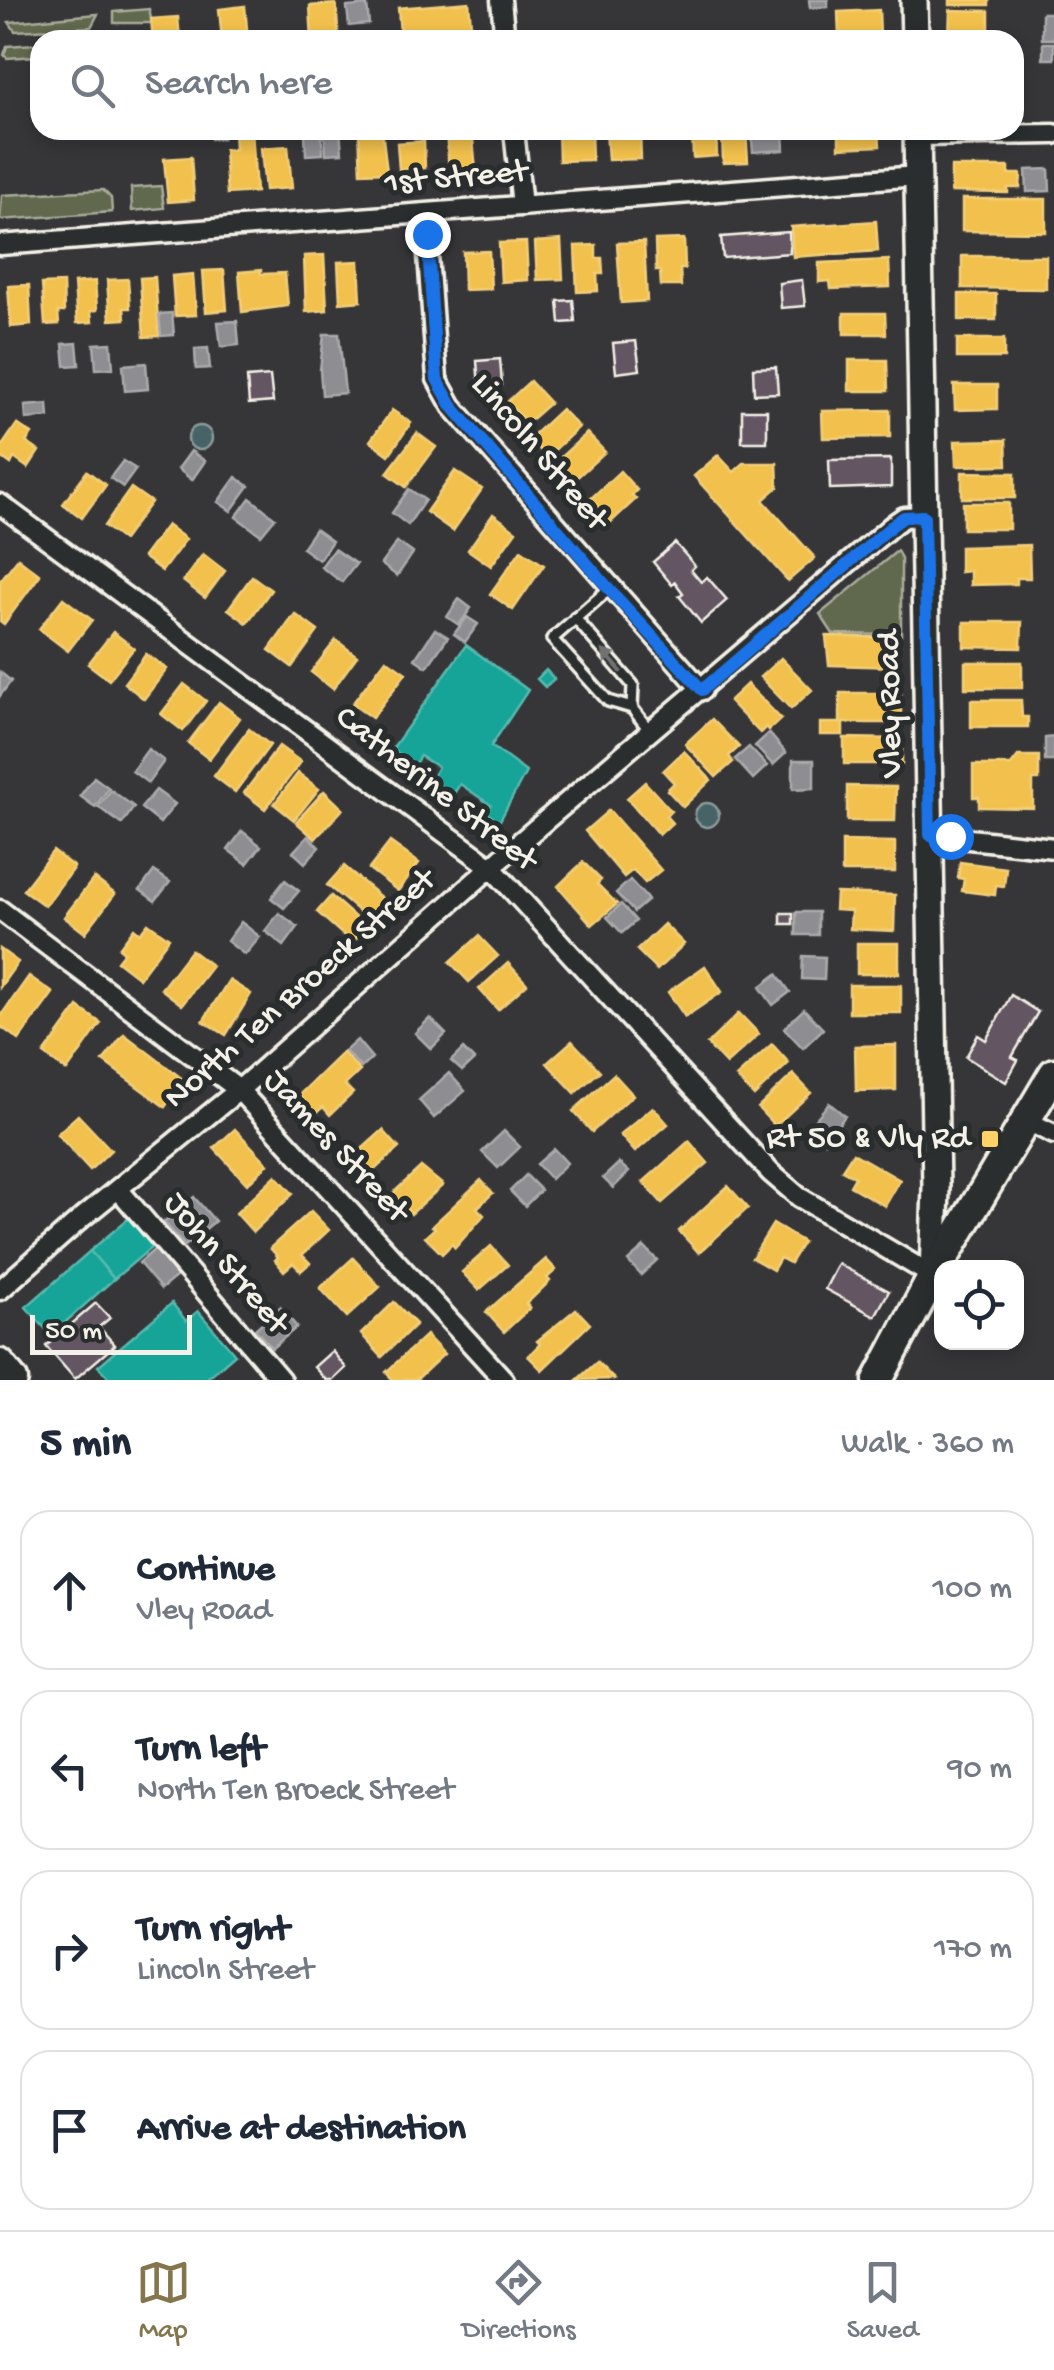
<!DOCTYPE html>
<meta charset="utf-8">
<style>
body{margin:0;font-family:"Gochi Hand",sans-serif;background:#f2f2f3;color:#1f2937}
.controls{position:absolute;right:30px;bottom:30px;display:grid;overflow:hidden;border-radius:20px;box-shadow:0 5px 15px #0003}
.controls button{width:90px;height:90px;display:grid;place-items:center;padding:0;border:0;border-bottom:2px solid #e0e1e3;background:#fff;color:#1f2937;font:50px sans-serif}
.scale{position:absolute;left:30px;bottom:25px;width:162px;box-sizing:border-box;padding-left:10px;border:5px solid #f4f1e8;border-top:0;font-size:28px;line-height:35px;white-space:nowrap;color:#f4f1e8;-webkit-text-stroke:8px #2a2d2e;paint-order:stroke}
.stop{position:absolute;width:30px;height:30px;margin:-22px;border:8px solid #1a73e8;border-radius:50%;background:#fff}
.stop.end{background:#1a73e8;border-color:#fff;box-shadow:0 2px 10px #0008}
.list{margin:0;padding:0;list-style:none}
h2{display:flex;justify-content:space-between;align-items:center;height:130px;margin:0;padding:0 40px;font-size:42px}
h2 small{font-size:32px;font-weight:400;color:#747a83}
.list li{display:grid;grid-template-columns:65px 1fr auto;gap:30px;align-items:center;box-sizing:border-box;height:160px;margin:0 20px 20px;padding:0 20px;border:2px solid #e0e1e3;border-radius:30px}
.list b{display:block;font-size:38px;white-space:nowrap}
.list p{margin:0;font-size:32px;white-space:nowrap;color:#747a83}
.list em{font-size:32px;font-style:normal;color:#747a83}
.icon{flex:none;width:55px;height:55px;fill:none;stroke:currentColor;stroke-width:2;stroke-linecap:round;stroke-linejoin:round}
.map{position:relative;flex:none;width:1054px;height:1380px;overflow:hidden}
.search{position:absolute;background:#fff;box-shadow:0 5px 15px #0003;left:30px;right:30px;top:30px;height:110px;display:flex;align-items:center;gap:25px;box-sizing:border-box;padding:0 35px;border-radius:30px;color:#747a83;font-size:38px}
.sheet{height:850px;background:#fff}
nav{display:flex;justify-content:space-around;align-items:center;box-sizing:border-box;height:140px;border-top:2px solid #e0e1e3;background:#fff;font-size:28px;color:#747a83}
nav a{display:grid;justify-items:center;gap:5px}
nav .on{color:#84754c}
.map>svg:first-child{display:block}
.green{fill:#61674e;stroke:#aaac9b;stroke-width:2.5}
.water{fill:#466467;stroke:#8c9c9b;stroke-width:2.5}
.homes{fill:#f2c14e;stroke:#f3cf7c;stroke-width:2.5}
.public{fill:#17a398;stroke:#59bab0;stroke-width:2.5}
.industry{fill:#8d8d92;stroke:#acabac;stroke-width:2.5}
.building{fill:#645662;stroke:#f4f1e8;stroke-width:2.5}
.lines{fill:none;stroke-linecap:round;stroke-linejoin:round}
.lane-casing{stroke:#f4f1e8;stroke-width:16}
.street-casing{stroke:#f4f1e8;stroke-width:25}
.secondary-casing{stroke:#f4f1e8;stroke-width:32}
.primary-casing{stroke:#f4f1e8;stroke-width:35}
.lane{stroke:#2a2d2e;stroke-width:9}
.street{stroke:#2a2d2e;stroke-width:18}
.secondary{stroke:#2a2d2e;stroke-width:25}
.primary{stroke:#2a2d2e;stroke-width:28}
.oneway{fill:#71726f}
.route{stroke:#1a73e8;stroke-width:12}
.poi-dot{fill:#ffd166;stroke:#2a2d2e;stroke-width:4}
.labels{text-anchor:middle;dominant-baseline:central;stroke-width:10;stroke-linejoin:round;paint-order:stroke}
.street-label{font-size:35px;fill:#f4f1e8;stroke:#2a2d2e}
.poi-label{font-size:35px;fill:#f4f1e8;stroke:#2a2d2e;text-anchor:end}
</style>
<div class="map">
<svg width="1054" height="1380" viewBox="0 0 1054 1380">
<rect width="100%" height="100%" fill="#363538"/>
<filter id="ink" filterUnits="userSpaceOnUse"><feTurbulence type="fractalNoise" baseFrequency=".01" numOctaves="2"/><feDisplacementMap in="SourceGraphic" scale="20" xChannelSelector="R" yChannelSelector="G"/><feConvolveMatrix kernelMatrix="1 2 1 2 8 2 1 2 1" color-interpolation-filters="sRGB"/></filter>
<g filter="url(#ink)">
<g class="green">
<polygon points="149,9 152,23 114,23 114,12"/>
<polygon points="98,14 91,27 15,31 9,22"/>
<polygon points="35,44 39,49 37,56 7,58 4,55 7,46"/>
<polygon points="161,186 164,208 132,211 131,188"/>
<polygon points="103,190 111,198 112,212 0,220 2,195"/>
<polygon points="897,551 901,558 901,635 833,634 820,614"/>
</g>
<g class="water">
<circle cx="200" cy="438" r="12"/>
<circle cx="707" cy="815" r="12"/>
</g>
<g class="homes">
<rect x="950" y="0" width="39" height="5"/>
<polygon points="469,2 471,26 400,33 398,8"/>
<polygon points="336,4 339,40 312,40 310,6"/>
<polygon points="245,6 248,40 222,40 219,9"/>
<polygon points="879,10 880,34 839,37 838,12"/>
<polygon points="950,10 989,11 989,37 949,37"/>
<polygon points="178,17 180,40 153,40 151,19"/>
<polygon points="234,130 252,130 256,192 227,194 224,150 235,149"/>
<polygon points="359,130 382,130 387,172 361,173"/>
<polygon points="446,130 472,130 476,170 449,172"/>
<polygon points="558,130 591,130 592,160 559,161"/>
<polygon points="606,130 640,130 641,159 608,160"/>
<polygon points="692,130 716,130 717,156 693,158"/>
<polygon points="722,130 746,130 748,162 723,163"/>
<polygon points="839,130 879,130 880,146 839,148"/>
<polygon points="424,141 425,168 399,169 397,143"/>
<polygon points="288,146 292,188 265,190 261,148"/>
<polygon points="191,157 194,200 168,202 164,159"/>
<polygon points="951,167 1009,167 1009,174 1021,174 1020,188 1008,188 1008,193 951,192"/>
<polygon points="962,199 1046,199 1046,232 962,231"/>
<polygon points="876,221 878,251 793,257 791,227"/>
<polygon points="684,239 685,269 680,269 681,286 661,286 660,271 656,271 655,240"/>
<polygon points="561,240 563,279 537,280 535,242"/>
<polygon points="526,242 528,280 501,282 499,243"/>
<polygon points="644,242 647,301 621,303 617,243"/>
<polygon points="596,245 596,258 602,258 603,274 597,274 598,291 577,292 575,246"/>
<polygon points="489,251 491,289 464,290 463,252"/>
<polygon points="324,255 327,310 306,312 304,256"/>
<polygon points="962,256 1046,256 1046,289 962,288"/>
<polygon points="889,260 890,287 831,289 830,281 819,282 819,263"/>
<polygon points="359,261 361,301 340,303 338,262"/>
<polygon points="224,270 227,310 206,312 203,271"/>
<polygon points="261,270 261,274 285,273 288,306 242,312 239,272"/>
<polygon points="193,274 196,315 175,316 172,276"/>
<polygon points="155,277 159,336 144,337 140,278"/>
<polygon points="128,279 130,308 124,308 125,319 110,320 107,280"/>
<polygon points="95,281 97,310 91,311 92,322 77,323 74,283"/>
<polygon points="63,283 64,312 58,312 59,324 45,325 42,284"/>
<polygon points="29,285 31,325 11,327 8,286"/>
<rect x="959" y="294" width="37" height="26"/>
<polygon points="844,313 885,313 886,334 844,334"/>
<rect x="957" y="339" width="47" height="19"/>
<polygon points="849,360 887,360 888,391 849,391"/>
<polygon points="530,381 550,403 527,423 507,402"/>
<polygon points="954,385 997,385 997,409 955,410"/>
<polygon points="561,409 579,427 547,457 529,439"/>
<polygon points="392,410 411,423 389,455 370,441"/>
<polygon points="890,410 890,437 823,438 822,411"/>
<polygon points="17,424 32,434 26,442 39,451 28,468 14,458 11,464 0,456 0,449"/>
<polygon points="417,433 436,447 406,487 387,473"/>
<polygon points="587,433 605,452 572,482 554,463"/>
<polygon points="1006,440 1007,465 956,466 955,441"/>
<polygon points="718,455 734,472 744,463 777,463 778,487 763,500 815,558 788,581 694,476"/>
<polygon points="87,471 106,485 82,518 63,504"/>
<polygon points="455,471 482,489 453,531 426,512"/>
<polygon points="620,471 637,490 632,495 636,499 609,524 588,501"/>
<polygon points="962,472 1015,473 1015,498 962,498"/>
<polygon points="131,488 151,502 123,540 104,526"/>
<rect x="963" y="503" width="46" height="26"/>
<polygon points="493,514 516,531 491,566 468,550"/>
<polygon points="167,525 186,539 162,571 143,557"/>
<polygon points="1029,545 1030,578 1017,578 1017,584 970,585 970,571 960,572 960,547"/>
<polygon points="521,550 544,565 513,610 490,594"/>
<polygon points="203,554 225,571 205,598 183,581"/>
<polygon points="18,558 40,575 4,624 0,621 0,581"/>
<polygon points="252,576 271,590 247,623 228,609"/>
<polygon points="63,598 92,620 68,651 39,629"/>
<polygon points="295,614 318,631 292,667 269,650"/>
<polygon points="964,622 1022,622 1021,648 964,647"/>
<polygon points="113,632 134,648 109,680 88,664"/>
<polygon points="826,636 899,638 898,667 829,665"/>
<polygon points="336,640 357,656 333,689 311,672"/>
<polygon points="146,654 167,669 144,699 124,683"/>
<polygon points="781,658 812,690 791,709 760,677"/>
<polygon points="386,659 406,673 372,718 352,704"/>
<rect x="965" y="662" width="57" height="26"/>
<polygon points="184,684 206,701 183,731 161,714"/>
<polygon points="747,684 781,719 769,730 766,727 760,733 729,701"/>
<polygon points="840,693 901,693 901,723 843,723 843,735 820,735 820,723 840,723"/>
<polygon points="971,700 1021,700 1022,717 1028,717 1028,727 971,727"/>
<polygon points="219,702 240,718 209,759 188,743"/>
<polygon points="712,719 739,747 729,756 733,762 716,777 685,744"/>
<polygon points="249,729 270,745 235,792 214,776"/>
<polygon points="844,738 902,739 902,764 844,764"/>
<polygon points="279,746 301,762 265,809 244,793"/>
<polygon points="684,751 711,780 683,807 667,790 674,783 663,771"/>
<polygon points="1018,756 1039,756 1039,780 1033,780 1033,808 979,807 979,797 973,797 973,765 1011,765"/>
<polygon points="298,773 319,789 294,820 274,804"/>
<polygon points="645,782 671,811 666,816 672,823 659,835 627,798"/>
<polygon points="847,786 896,787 895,821 847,821"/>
<polygon points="324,791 343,809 315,839 296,822"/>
<polygon points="609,810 661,870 645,883 633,870 624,877 585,831"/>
<polygon points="842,841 895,842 895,872 842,872"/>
<polygon points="390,842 419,863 398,891 369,869"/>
<polygon points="53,851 74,867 45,906 23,890"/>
<polygon points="583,862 601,880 597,884 617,904 592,925 558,886"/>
<polygon points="960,862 1006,868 1004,886 996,885 995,895 962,891 964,879 958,878"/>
<polygon points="344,866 385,901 369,920 327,885"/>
<polygon points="94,878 115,894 85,933 64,917"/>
<polygon points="836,893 895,895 894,931 850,929 851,911 835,910"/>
<polygon points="331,896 366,927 352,943 317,912"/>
<polygon points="148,923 169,938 139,978 117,961 124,952 119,948 134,928 140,933"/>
<polygon points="664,924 684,944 657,970 637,950"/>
<polygon points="479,936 498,956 469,982 450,962"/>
<rect x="857" y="943" width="42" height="31"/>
<polygon points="0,949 18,962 0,987"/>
<polygon points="191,950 212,966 182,1005 161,989"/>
<polygon points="508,963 527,984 498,1010 479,989"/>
<polygon points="705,966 722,992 685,1017 668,992"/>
<polygon points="29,976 53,993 19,1040 0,1026 0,1017"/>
<polygon points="229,980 251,994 226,1035 203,1021"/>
<rect x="849" y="985" width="52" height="28"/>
<polygon points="78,1007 101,1023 67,1071 44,1054"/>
<polygon points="739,1013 759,1034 726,1064 707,1044"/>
<polygon points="124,1034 184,1080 165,1107 103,1061"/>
<polygon points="572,1041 600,1071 575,1093 547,1063"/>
<polygon points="772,1044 789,1063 754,1096 736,1077"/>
<polygon points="896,1045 896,1090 856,1091 855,1046"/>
<polygon points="343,1052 360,1071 345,1085 353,1093 330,1115 323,1107 316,1113 299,1095"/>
<polygon points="614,1074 633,1095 592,1132 573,1111"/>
<polygon points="793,1074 811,1093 775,1126 758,1108"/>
<polygon points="653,1107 668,1124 635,1152 620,1135"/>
<polygon points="78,1115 111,1150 90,1170 57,1134"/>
<polygon points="235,1129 268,1164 247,1184 214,1148"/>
<polygon points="383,1130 399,1148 370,1174 354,1156"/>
<polygon points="689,1141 708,1163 662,1203 643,1182"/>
<polygon points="853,1153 900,1180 885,1206 850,1186 855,1177 842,1170"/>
<polygon points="421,1167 443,1185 411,1214 393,1193"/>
<polygon points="276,1175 293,1194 253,1232 236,1213"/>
<polygon points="481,1180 493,1193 477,1208 484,1215 455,1248 452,1244 442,1254 425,1237 435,1228 432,1226"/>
<polygon points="728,1186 748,1208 699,1253 679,1231"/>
<polygon points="311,1211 329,1230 302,1255 310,1263 301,1271 293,1263 284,1271 275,1260 278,1257 270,1248"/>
<polygon points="773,1224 803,1242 790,1263 780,1258 773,1270 752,1258"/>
<polygon points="491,1246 508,1265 479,1290 462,1272"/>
<polygon points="353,1258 380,1287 347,1317 320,1288"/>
<polygon points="546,1259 556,1270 547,1278 550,1281 526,1304 530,1308 504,1332 486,1312"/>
<polygon points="394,1302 416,1324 382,1357 361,1334"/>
<polygon points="576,1309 590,1324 542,1370 528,1356 540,1344 537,1341"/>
<polygon points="426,1335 444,1354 416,1380 393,1380 386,1372"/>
<polygon points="597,1362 614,1379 577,1380"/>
</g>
<g class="public">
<polygon points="466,645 528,690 491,746 526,772 499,822 486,812 491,805 460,784 453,795 431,779 438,767 420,756 414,765 392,749"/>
<polygon points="546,670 554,679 545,687 537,679"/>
<polygon points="129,1218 153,1246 114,1279 90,1251"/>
<polygon points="90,1251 114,1279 51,1335 26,1307"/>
<polygon points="172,1303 186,1321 198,1311 235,1354 205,1380 111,1380 98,1366"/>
</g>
<g class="industry">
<polygon points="809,0 828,0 828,7 810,8"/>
<polygon points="367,5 369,24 349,26 347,7"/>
<rect x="1042" y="13" width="12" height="26"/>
<rect x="1043" y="43" width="11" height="16"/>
<polygon points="211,130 223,130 223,138 211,139"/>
<polygon points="324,130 340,130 342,153 326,154"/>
<polygon points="751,130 783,130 784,150 753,152"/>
<polygon points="321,132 323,154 306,155 305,133"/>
<polygon points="1049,169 1050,191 1027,192 1026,170"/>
<polygon points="172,313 174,335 161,336 159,314"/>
<polygon points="237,321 239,345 221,347 218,322"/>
<polygon points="324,334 339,334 345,393 322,395 320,370"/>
<polygon points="77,343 79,365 65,366 63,344"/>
<polygon points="111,343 113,368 96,369 94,344"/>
<polygon points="208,348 210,368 196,369 195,349"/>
<polygon points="146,363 148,389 125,391 123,365"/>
<polygon points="48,404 49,417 26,419 25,406"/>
<polygon points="191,451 205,461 192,480 178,469"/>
<polygon points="123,461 136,469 123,487 110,478"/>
<polygon points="236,477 249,486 231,511 218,502"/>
<polygon points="409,489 425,500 408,525 392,513"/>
<polygon points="250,498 275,518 261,535 236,517"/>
<polygon points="315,529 332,541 319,560 302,548"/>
<polygon points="397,542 413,553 397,576 381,564"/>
<polygon points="334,549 356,564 342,582 321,567"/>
<polygon points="459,599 471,608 459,625 447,617"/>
<polygon points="467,617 478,624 465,642 454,634"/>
<polygon points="435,629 448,637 427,667 415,659"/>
<polygon points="0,672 11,681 0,696"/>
<polygon points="769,733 786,753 773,765 755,746"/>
<polygon points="1054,737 1054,761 1045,761 1045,738"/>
<polygon points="749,747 767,766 753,779 735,759"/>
<polygon points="148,749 164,761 148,783 132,771"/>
<polygon points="793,760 814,760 814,788 793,789"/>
<polygon points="94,777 109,788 95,807 80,796"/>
<polygon points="111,790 134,807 122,824 98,807"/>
<polygon points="156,790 175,804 160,823 141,808"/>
<polygon points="242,831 261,846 247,864 228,850"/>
<polygon points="308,836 319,847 305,863 293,852"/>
<polygon points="154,871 170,882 155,901 140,890"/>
<polygon points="285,880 299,891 284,908 271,898"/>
<polygon points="630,880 648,900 634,912 616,893"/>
<polygon points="621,904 636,921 622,933 607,917"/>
<rect x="796" y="912" width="22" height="23"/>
<polygon points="279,913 298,927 284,946 265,931"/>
<polygon points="241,922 260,937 245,955 227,941"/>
<polygon points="803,956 825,957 824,980 802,979"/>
<polygon points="777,974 790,992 773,1005 760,987"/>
<polygon points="804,1009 823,1029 803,1048 784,1028"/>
<polygon points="430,1018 446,1034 431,1049 415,1033"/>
<polygon points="357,1040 372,1058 361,1068 345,1051"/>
<polygon points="463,1049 474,1060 462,1071 451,1061"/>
<polygon points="449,1073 465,1091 434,1118 419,1100"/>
<polygon points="829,1103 845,1116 825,1142 808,1128"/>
<polygon points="504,1131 520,1147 498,1168 482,1152"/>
<polygon points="554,1149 567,1163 551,1179 537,1164"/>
<polygon points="619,1163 629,1172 613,1188 603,1178"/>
<polygon points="526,1175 541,1190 525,1206 510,1191"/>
<polygon points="194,1197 215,1221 185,1246 164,1222"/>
<polygon points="644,1247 657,1260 641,1275 628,1261"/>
<polygon points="155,1249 177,1276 161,1289 139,1263"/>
<polygon points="280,1307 297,1327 272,1348 255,1329"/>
</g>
<g class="building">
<polygon points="789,232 790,253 723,258 721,237"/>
<polygon points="802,280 805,306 781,308 779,283"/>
<polygon points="573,300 575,322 560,323 558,301"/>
<polygon points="636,341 640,370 616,373 613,343"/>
<polygon points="500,359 502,385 479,387 477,361"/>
<polygon points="776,367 778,393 754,394 753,368"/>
<polygon points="270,376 273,402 249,404 247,378"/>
<rect x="742" y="410" width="25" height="32"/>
<polygon points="891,459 891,487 830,489 829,460"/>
<polygon points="675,543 695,566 691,570 701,582 707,577 727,600 701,623 679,596 683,593 675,582 672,585 653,562"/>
<rect x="781" y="913" width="12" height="11"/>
<polygon points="1011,995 1038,1012 1012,1057 1018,1060 1006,1082 966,1057 978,1035 986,1040"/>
<polygon points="838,1264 889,1291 875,1316 825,1289"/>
<polygon points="96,1303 110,1318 99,1327 115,1345 75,1379 46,1346"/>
<polygon points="332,1351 346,1368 333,1380 326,1380 314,1367"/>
</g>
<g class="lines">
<g class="lane-casing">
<g id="lane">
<polyline points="609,589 552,639 608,701 632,708 650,731"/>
<polyline points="575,618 633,685 632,708"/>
</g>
</g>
<g class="street-casing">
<g id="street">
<polyline points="501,0 505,40"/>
<polyline points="514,130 522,206"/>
<polyline points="917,136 1054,134"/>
<polyline points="425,214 437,379 452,406 702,690"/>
<polyline points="0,245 918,176"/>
<polyline points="0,504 491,867 771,1173 799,1197 933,1276"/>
<polyline points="931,835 1054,848"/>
<polyline points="0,910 239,1090 504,1380"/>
<polyline points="1025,1120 1054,1134"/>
<polyline points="119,1190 281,1380"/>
<polyline points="0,1290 83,1217 239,1090 506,854 894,524 904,517 924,516"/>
</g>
</g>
<g class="secondary-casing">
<g id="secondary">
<polyline points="914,0 915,40"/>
<polyline points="917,130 936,1188 933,1276"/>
</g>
</g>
<g class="primary-casing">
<g id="primary">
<polyline points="0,1364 13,1380"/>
<polyline points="878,1380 933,1276 1054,1073"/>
</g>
</g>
<use href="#lane" class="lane"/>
<use href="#street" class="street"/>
<use href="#secondary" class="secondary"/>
<use href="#primary" class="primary"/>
</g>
<defs><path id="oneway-solid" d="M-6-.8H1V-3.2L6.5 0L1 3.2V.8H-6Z" transform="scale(2.5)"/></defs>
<use class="oneway" href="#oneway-solid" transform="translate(612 661) rotate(-131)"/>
</g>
<g class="lines" filter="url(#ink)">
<polyline class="route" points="427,234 437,379 452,406 609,589 702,690 894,524 904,517 924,516 930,835 950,836"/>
</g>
<rect class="poi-dot" x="980" y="1129" width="20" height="20" rx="5"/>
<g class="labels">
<g class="street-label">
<text transform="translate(456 179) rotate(-5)">1st Street</text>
<text transform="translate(538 453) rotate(50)">Lincoln Street</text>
<text transform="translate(892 704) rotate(-91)">Vley Road</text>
<text transform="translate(435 790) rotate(38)">Catherine Street</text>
<text transform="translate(301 990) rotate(-41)">North Ten Broeck Street</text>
<text transform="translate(335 1147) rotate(47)">James Street</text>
<text transform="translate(225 1264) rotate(50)">John Street</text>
</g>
<g class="poi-label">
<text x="970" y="1139">Rt 50 &amp; Vly Rd</text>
</g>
</g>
</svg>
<div class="controls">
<button><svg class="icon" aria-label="locate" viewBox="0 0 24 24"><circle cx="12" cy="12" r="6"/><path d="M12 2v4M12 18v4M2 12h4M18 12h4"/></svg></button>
</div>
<div class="scale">50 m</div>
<div class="stop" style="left:950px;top:836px"></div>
<div class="stop end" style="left:427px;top:234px"></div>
<div class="search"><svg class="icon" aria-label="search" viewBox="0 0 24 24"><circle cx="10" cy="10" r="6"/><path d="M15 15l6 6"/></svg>Search here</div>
</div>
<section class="sheet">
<h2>5 min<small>Walk · 360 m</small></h2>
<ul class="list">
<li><svg class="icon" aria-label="ahead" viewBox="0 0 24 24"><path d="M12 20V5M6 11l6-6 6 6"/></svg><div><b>Continue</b><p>Vley Road</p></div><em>100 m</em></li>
<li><svg class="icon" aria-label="left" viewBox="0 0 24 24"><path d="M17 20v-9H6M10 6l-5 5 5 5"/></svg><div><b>Turn left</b><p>North Ten Broeck Street</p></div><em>90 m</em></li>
<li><svg class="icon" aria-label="right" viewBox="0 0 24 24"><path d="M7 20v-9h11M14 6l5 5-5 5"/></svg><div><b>Turn right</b><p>Lincoln Street</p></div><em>170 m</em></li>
<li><svg class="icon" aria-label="arrive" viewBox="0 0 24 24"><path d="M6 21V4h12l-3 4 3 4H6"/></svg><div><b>Arrive at destination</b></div></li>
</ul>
</section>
<nav>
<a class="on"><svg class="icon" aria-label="map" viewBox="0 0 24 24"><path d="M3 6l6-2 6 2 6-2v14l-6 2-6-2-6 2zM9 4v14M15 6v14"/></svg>Map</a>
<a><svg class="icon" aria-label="directions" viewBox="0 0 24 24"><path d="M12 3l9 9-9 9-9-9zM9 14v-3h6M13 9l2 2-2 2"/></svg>Directions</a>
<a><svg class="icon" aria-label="saved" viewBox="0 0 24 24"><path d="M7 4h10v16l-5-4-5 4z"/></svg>Saved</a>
</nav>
